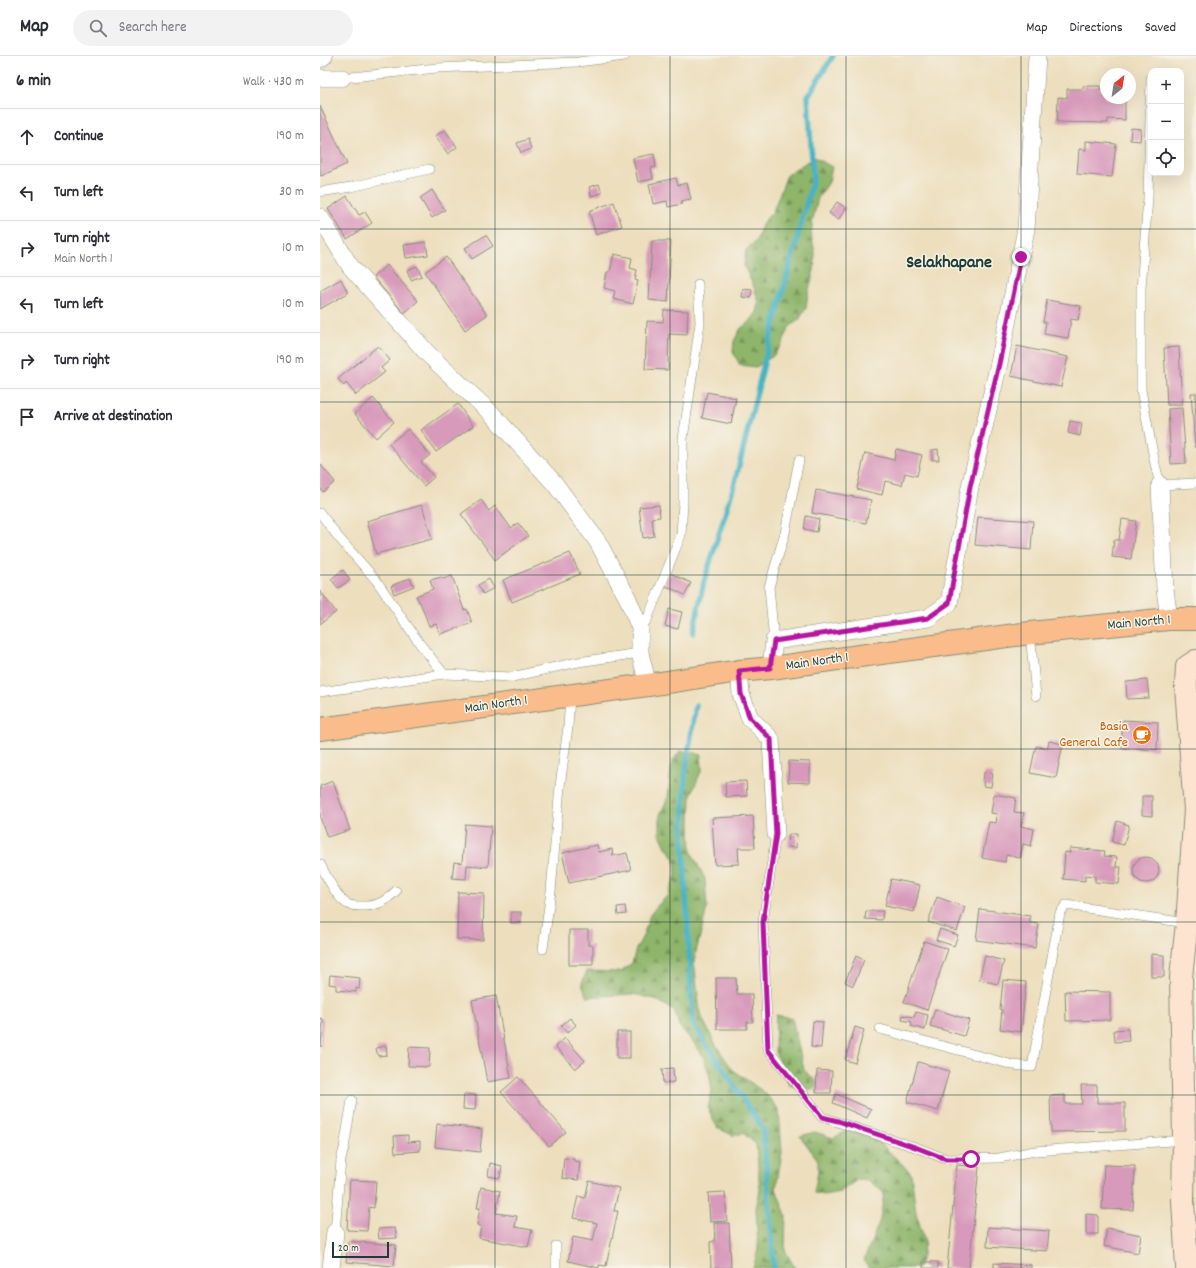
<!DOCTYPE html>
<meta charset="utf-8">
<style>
body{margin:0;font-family:Dekko,sans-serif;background:#f2f2f3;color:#2b2b33}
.controls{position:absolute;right:12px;top:12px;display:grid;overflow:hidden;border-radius:8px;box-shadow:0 4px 16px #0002}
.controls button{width:36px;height:36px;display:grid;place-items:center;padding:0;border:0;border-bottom:1px solid #e1e1e2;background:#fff;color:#2b2b33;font:20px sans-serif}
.compass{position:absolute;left:780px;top:12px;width:36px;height:36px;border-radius:50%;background:#fff;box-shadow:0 4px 16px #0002;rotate:30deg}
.scale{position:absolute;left:12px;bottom:10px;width:57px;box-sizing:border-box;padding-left:4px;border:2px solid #1f3d34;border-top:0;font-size:11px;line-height:14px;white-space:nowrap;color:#1f3d34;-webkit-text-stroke:3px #f7f3e8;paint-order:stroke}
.stop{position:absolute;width:12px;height:12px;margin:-9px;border:3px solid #b5179e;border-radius:50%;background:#fff}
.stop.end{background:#b5179e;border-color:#fff;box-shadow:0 1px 4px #0008}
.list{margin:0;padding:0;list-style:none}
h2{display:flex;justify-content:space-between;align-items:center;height:52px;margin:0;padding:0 16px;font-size:17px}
h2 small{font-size:13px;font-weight:400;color:#7c7c81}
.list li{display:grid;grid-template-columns:26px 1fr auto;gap:12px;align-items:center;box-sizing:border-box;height:56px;padding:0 16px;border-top:1px solid #e1e1e2}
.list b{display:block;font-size:15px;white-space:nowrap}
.list p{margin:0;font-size:13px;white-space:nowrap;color:#7c7c81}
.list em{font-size:13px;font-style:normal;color:#7c7c81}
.icon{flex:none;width:22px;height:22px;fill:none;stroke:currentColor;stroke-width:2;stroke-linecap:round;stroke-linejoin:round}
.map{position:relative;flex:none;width:876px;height:1212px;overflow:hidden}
header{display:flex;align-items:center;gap:24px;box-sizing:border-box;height:56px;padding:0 20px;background:#fff;border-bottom:1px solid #e1e1e2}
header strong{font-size:19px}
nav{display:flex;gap:22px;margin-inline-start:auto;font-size:14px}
.search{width:280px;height:36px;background:#f2f2f3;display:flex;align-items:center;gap:10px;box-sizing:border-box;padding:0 14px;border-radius:22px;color:#7c7c81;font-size:15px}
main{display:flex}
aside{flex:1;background:#fff}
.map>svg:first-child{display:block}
.forest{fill:url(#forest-firs);stroke:#56794f}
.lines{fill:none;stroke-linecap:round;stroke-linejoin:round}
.stream{stroke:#47b3c4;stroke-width:5.5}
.building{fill:#d89abb}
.lane-casing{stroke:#868e79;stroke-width:10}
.street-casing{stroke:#868e79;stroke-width:18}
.secondary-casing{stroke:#868e79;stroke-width:24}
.primary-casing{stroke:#868e79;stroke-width:24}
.lane{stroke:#fff;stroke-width:9}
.street{stroke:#fff;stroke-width:17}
.secondary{stroke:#fde4d1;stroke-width:22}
.primary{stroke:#fabc8b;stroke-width:22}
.route{stroke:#b5179e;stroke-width:5}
.grid{fill:none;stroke:#1f3d34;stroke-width:1;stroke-opacity:0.55}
.labels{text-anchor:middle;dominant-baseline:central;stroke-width:3;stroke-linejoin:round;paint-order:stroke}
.street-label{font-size:14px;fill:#1f3d34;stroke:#f7f3e8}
.food-label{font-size:14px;fill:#c56008;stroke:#f7f3e8;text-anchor:end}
.district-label{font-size:18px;font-weight:bold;fill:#1f3d34;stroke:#f7f3e8}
</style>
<header>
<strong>Map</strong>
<div class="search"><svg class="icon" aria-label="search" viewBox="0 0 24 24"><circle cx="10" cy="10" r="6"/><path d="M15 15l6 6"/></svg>Search here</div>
<nav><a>Map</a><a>Directions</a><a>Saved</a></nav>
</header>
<main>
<aside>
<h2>6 min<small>Walk · 430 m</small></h2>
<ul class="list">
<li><svg class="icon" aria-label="ahead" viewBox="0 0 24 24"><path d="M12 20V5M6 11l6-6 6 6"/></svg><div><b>Continue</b></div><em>190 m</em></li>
<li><svg class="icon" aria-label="left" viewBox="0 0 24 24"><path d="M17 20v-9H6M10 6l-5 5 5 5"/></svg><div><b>Turn left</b></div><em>30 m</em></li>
<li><svg class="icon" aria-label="right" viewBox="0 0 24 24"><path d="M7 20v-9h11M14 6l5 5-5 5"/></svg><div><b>Turn right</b><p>Main North 1</p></div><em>10 m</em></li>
<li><svg class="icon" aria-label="left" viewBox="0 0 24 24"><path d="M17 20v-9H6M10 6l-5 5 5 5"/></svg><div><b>Turn left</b></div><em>10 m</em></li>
<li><svg class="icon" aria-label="right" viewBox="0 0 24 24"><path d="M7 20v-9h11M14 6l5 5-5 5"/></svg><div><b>Turn right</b></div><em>190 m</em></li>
<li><svg class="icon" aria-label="arrive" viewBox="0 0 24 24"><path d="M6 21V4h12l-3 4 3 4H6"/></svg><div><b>Arrive at destination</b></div></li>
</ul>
</aside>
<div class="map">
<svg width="876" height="1212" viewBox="0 0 876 1212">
<defs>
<pattern id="forest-firs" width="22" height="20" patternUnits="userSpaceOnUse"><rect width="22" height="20" fill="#8eb56a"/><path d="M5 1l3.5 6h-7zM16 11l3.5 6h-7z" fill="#739458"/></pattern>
</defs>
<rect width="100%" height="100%" fill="#f7f3e8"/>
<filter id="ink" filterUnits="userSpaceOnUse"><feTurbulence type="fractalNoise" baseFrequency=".025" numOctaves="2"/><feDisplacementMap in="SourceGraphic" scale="8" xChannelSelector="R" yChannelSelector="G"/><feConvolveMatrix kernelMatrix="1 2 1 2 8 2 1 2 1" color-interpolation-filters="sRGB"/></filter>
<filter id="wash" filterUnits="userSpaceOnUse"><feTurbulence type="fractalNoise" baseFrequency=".012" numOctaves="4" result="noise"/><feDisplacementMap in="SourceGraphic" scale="16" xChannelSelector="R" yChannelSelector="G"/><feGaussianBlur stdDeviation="0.9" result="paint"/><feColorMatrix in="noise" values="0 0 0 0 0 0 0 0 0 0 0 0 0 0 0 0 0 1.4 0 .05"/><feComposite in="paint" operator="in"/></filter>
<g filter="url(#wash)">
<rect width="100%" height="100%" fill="#eddfbe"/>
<g class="forest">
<polygon points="494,101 512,111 509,126 498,142 493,163 491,178 495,197 494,214 488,237 486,252 479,264 469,271 463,287 453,300 436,311 420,309 413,296 414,285 421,272 429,267 437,256 439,247 434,231 424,210 426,194 436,185 443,167 453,155 467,119"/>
<polygon points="360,695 381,698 382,713 371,739 370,768 371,795 385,823 387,852 374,904 380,958 396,989 412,1013 445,1037 459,1054 462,1096 456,1133 466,1159 465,1194 475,1212 433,1212 438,1193 436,1152 440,1134 436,1088 423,1077 414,1080 398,1072 393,1064 388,1052 392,1035 389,1017 383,1000 374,987 359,970 355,955 335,943 313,938 267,941 262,927 267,915 301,916 312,907 316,893 323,880 330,859 337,850 348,839 356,819 355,803 346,791 340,778 340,759 348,741 352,706"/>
<polygon points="456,959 472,962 484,1014 500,1029 491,1034 469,1029 455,996"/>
<polygon points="531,1073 545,1075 557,1084 591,1117 596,1157 605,1186 599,1212 549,1212 544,1204 560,1164 564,1137 549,1125 537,1124 520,1136 503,1139 494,1137 498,1116 498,1104 480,1080 495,1076 513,1082"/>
</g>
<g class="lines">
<g class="stream">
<polyline points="373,577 384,526 415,426 448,291 493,123 488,40 513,0"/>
<polyline points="376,649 365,718 363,781 373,968 443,1073 454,1212"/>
</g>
</g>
<g id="blocks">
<g class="building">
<polygon points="763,30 780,30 780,34 786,34 786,42 805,42 805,64 788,63 788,67 737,66 738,41 747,42 747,33 763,33"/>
<polygon points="0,50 27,108 1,120 0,119"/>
<polygon points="811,72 821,73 820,85 810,84"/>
<polygon points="125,74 137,91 128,98 115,80"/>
<polygon points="208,83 211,93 201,97 197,87"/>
<polygon points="766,85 796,88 792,121 757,118 759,93 766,94"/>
<polygon points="334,98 336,111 331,112 333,123 318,126 313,102"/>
<polygon points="356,122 358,129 367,127 371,143 361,145 362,148 348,151 347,145 333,148 329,128"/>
<polygon points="279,128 282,137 271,140 269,131"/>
<polygon points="112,134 125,154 112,162 100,142"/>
<polygon points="27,140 39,159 45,156 52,167 27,183 8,153"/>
<polygon points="294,146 302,170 276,179 269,155"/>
<polygon points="517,146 526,152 518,164 509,157"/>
<polygon points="166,179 173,190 152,203 145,192"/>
<polygon points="332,185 351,185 348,246 329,244"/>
<polygon points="106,186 108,199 86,202 84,189"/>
<polygon points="294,198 312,202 310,212 317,214 315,224 318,225 313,248 293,243 295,235 284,232 287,216 290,216"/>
<polygon points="126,201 167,259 145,274 105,216"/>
<polygon points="67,209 98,245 84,257 53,221"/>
<polygon points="97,210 102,220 91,224 87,214"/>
<polygon points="21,223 28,237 0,253 0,235"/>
<polygon points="423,233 432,234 431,242 422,241"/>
<polygon points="727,244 761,250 758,264 751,263 748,282 724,278 726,266 723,266"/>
<polygon points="344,254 368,255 367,279 349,278 348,314 325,313 327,265 343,266"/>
<polygon points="58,290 70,304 61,312 65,316 36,339 26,327 24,330 18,323"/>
<polygon points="697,290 748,301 741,331 691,320"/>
<polygon points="859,291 862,349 847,349 844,292"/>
<polygon points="387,336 416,342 411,368 382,362"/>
<polygon points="871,337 876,337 876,391 875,391"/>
<polygon points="53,342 74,366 56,382 35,358"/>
<polygon points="138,348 153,370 116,396 101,374"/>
<polygon points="862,352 866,407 851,408 848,353"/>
<polygon points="750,365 762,367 760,380 748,377"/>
<polygon points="88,373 110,399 101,406 114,421 104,430 69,388"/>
<polygon points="576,393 602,399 597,420 585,417 582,429 565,425 562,439 537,433 545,397 574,404"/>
<polygon points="618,393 619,404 612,404 612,394"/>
<polygon points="0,408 15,426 3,436 0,432"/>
<polygon points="496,434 551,444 546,467 492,457"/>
<polygon points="161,444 169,455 175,450 191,472 198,467 208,480 175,504 141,458"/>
<polygon points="102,449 112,483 56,498 47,465"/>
<polygon points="339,449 340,461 332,462 334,480 323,482 319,451"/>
<polygon points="486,460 499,463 497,476 484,473"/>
<polygon points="658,461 713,465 711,494 655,489"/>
<polygon points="802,463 816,465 811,503 792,501 794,484 799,484"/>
<polygon points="250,497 260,518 192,546 183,524"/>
<polygon points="23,514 30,524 18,532 11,523"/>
<polygon points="350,517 371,527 365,539 344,529"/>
<polygon points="132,520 144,554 147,553 152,567 120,578 116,568 109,570 100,546 99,546 96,540 113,533 110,524 122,521 123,523"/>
<polygon points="90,522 94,530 74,538 71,530"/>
<polygon points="169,523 174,532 163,538 158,529"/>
<polygon points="0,535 16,556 0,568"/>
<polygon points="349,553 362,556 358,573 345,570"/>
<polygon points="827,624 829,642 807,643 806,626"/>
<polygon points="803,664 838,666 837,694 801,692"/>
<polygon points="729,685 743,688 736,722 710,717 716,690 727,693"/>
<polygon points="469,705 490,706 490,727 468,726"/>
<polygon points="664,716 673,717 671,731 663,730"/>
<polygon points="13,725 30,774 7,781 0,761 0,730"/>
<polygon points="426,725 427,740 406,741 405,726"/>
<polygon points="674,738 696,742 694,756 704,757 701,770 714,773 711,790 703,788 700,802 686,799 685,806 662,802 669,766 676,767 677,758 671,757"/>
<polygon points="822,740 832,740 832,760 822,759"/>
<polygon points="433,760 435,792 418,792 419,808 395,809 392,762"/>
<polygon points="797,765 809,769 804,789 792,786"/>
<polygon points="145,768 171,770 168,811 147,809 146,823 132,822 134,806 142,807"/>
<polygon points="469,778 477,778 476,792 468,791"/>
<polygon points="277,789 279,796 292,793 293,800 307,797 311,814 249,827 242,797"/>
<polygon points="750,792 785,795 784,800 797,801 796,811 801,811 799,828 775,826 775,820 765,819 765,825 743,823 745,796 750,797"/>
<circle cx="826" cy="814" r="13"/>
<polygon points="571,823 600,829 594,856 565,850"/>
<polygon points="138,836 164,837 163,884 137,883"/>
<polygon points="617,841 645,851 637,875 608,866"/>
<polygon points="305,850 306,858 298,859 297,851"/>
<polygon points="660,853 710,860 710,867 719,868 715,892 656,884"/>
<polygon points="546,855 563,855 562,864 545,863"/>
<rect x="191" y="856" width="10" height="11"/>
<polygon points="620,873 638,879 634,890 616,884"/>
<polygon points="249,874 268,874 268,889 273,889 273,909 249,909"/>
<polygon points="604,885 628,893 607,954 584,946"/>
<polygon points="831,898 844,899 844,921 831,921"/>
<polygon points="536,900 544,904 533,930 525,926"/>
<polygon points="665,900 684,905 678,928 659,924"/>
<polygon points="10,919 40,922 39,933 36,932 36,936 16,934 16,929 9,928"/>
<polygon points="396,922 416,922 417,938 432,938 433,966 427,966 427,973 397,973"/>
<polygon points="683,924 706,926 701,976 680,973 682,954 680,954"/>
<polygon points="745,935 790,936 790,964 746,965"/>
<polygon points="176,940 191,1022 167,1026 152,944"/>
<polygon points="615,953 649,964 644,980 610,970"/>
<polygon points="596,956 608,959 605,974 591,970 592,966 582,964 583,959 594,961"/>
<polygon points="0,962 3,963 1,991 0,990"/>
<polygon points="250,962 256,969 247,977 241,970"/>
<polygon points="493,965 503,966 501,992 491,991"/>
<polygon points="535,971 544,974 535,1007 525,1004"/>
<polygon points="808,973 809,985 795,986 794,974"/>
<rect x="297" y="976" width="13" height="26"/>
<polygon points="245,982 265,1005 255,1013 236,991"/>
<polygon points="66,990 67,999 58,1000 56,992"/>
<polygon points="89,991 110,992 109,1011 88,1010"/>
<polygon points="598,1006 629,1015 618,1055 587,1046"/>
<polygon points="353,1012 354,1026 343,1027 342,1013"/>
<polygon points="497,1014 512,1015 511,1037 496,1037"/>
<polygon points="198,1021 246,1076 229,1090 181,1036"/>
<polygon points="761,1029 777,1029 777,1047 805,1047 805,1075 731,1076 730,1040 745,1039 745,1048 762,1048"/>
<polygon points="144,1038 156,1039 155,1054 143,1053"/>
<polygon points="516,1038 551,1053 547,1062 513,1047"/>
<polygon points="117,1068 162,1073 160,1096 115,1091"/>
<polygon points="88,1079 88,1086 100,1085 100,1095 75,1097 74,1080"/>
<polygon points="244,1102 254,1103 254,1105 260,1106 258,1124 242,1122"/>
<polygon points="170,1107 182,1110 180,1122 168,1120"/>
<polygon points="637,1109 659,1111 649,1212 627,1212"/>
<polygon points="784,1109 815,1110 813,1154 782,1153"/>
<polygon points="30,1124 56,1125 54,1152 49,1151 47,1175 27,1174"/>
<polygon points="269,1125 299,1132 294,1155 298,1155 286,1210 279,1209 279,1212 248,1205 253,1181 273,1185 277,1167 253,1162 258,1140 265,1142"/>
<polygon points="161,1131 180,1135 176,1157 197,1160 195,1171 212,1174 208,1191 159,1182 161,1170 157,1169 160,1152 157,1152"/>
<polygon points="405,1136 407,1165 390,1166 388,1137"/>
<polygon points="766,1158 778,1159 778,1178 766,1178"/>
<polygon points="394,1167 409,1167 411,1212 391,1212 390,1186 395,1185"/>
<polygon points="668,1171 729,1175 727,1195 667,1191"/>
<polygon points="75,1172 77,1182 59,1183 58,1173"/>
<polygon points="787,1172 821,1179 818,1197 784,1190"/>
<polygon points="28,1185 76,1189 74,1210 26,1206"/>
<rect x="603" y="1206" width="15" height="6"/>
<polygon points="674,1207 711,1209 711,1212 674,1212"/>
</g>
</g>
</g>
<g filter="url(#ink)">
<use href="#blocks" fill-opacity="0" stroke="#868e79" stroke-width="1"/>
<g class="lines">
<g class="lane-casing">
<g id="lane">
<polyline points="22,22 117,12 258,6 305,0"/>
<polyline points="831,22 828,142 821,233 821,334 835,408 840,429 876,427"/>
<polyline points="0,136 31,131 109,113"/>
<polyline points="0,457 19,482 56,524 100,588 124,618 192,621 258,606 320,597"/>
<polyline points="320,572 327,564 361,479 363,447 363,383 380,267 378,228"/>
<polyline points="710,577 716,640"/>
<polyline points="454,585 449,531 465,477 479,404"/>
<polyline points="0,636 124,618"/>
<polyline points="456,778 443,866 448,993 502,1061 595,1091 626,1103 679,1102 715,1095 864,1084"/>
<path d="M0 808C5 817 18 845 28 848 33 851 41 850 46 850 60 849 65 845 76 835"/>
<polyline points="223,893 231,835 240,730 248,671 250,640"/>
<polyline points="560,973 693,1009 712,1011 740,857 746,849 867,867"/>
<polyline points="15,1176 21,1104 24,1092 32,1044"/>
<polyline points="236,1190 236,1212"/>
</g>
</g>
<g class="street-casing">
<g id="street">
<polyline points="0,3 4,0"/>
<polyline points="0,22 22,22"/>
<polyline points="0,161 30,210 108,298 172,358 235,428 278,486 308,543 320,572 320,597 328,629"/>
<polyline points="840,429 845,533 849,563"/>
<polyline points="451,612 454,585 608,562 629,547 650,431 679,307 706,173 717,0"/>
<polyline points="419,615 421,638 430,662 451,683 456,778"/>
<polyline points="11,1212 15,1176"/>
</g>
</g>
<g class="secondary-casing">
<polyline id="secondary" points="867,1212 863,1145 864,1084 861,921 867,867 875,754 866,630 867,611 876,605"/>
</g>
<g class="primary-casing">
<polyline id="primary" points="0,673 328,629 419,615 451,612 710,577 849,563 876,563"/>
</g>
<use href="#lane" class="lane"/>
<use href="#street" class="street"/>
<use href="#secondary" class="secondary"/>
<use href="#primary" class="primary"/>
</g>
</g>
<g class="lines" filter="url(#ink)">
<polyline class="route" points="651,1103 626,1103 595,1091 518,1065 502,1061 448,994 443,866 456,778 451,683 430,662 421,638 419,615 450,612 454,585 608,562 629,547 650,431 679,308 701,201"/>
</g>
<path class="grid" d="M175 0V1212M350 0V1212M526 0V1212M701 0V1212M0 173H876M0 346H876M0 519H876M0 693H876M0 866H876M0 1039H876"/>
<defs>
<g id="cafe-disc" transform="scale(1)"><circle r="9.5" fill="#e8710a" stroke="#f7f3e8"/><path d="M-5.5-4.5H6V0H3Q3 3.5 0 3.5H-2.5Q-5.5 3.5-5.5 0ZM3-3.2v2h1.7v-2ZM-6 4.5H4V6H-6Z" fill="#fff"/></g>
</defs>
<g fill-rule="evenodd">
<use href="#cafe-disc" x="822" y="679"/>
</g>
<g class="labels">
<g class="street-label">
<text transform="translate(819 567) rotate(-5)">Main North 1</text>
<text transform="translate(497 606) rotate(-8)">Main North 1</text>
<text transform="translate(176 649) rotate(-8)">Main North 1</text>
</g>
<g class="food-label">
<text x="808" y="671">Basia<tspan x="808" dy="16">General Cafe</tspan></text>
</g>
<g class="district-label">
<text x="629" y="207">Selakhapane</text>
</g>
</g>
</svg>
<div class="controls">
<button>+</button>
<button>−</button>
<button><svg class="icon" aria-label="locate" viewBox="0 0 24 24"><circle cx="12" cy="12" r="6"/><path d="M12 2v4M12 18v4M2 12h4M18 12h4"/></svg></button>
</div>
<svg class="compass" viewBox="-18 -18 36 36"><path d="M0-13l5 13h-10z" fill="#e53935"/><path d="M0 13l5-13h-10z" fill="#7c7c81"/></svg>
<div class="scale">20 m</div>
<div class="stop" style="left:651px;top:1103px"></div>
<div class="stop end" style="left:701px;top:201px"></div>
</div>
</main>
